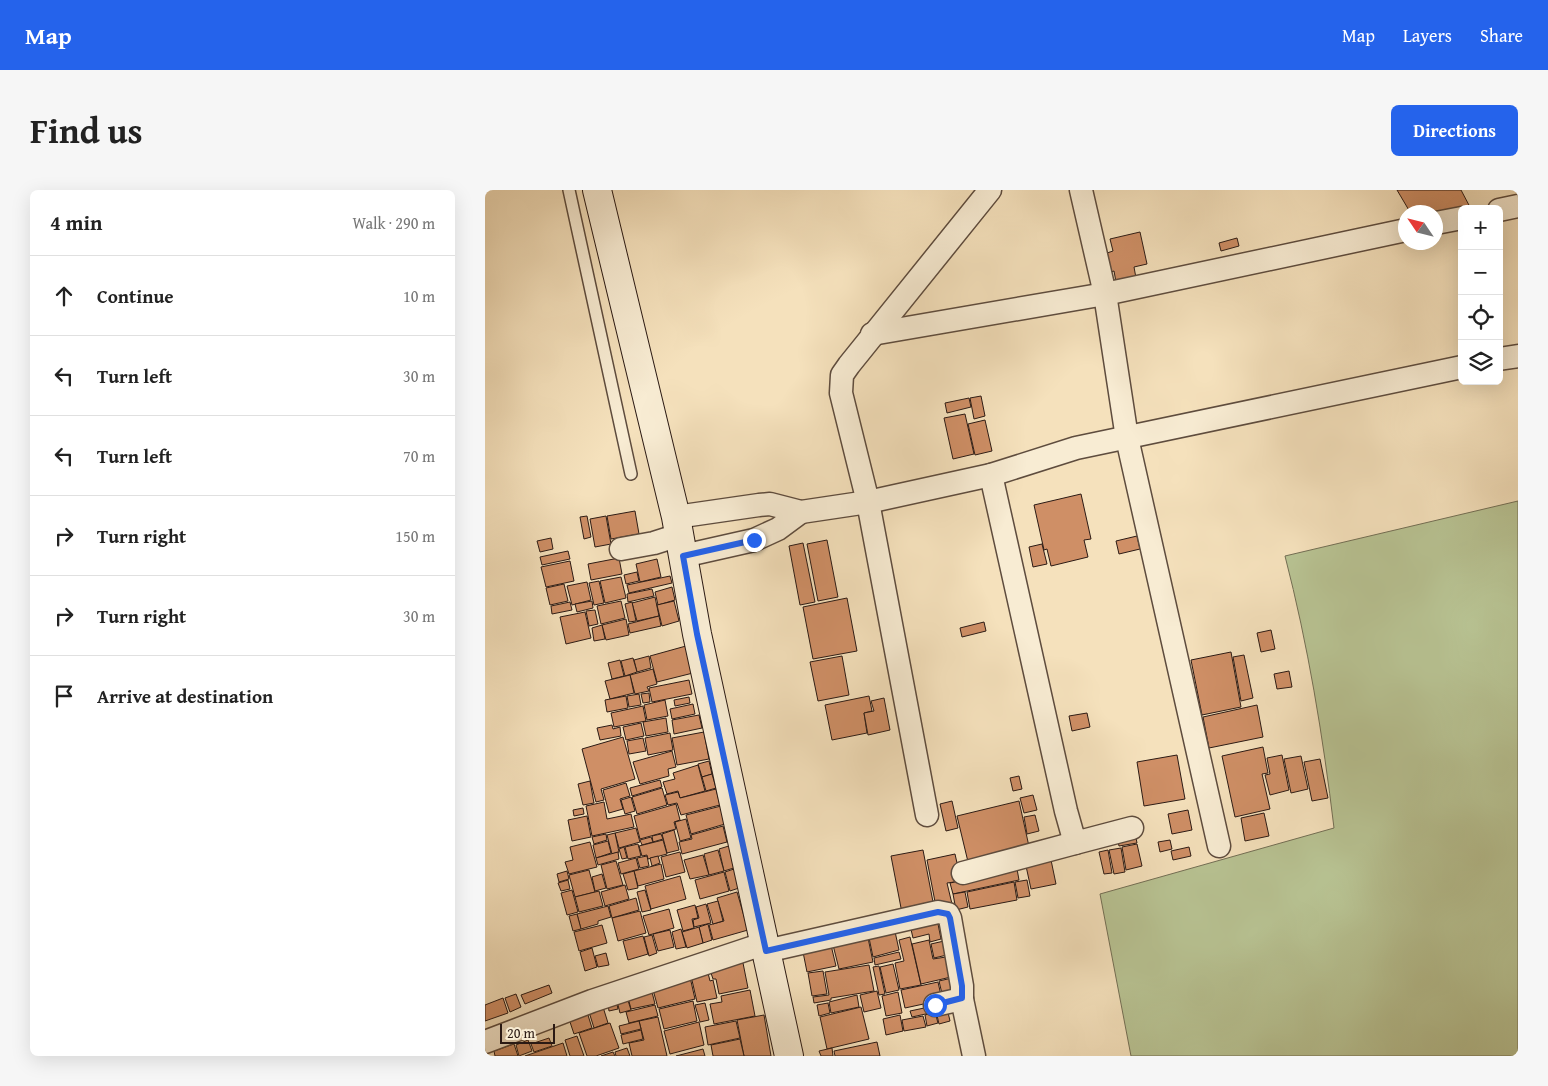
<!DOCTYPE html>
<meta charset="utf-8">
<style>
body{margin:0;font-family:"Gentium Book Plus",serif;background:#f6f6f6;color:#222}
.controls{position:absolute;right:15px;top:15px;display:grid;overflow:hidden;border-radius:8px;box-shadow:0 5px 20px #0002}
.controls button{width:45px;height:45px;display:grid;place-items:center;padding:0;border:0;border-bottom:1px solid #e0e0e0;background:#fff;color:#222;font:25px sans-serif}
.compass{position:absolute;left:913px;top:15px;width:45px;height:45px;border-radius:50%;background:#fff;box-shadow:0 5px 20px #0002;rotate:305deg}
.scale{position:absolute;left:15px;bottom:12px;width:55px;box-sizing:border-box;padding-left:5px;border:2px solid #2b1a14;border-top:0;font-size:14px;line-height:18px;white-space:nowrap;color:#2b1a14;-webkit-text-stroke:4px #f8ecd3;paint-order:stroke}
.stop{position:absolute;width:15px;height:15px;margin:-11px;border:4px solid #2563eb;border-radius:50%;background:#fff}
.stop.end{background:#2563eb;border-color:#fff;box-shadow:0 1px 5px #0008}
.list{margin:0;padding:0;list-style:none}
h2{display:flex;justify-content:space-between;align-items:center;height:65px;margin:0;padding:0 20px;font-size:21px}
h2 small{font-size:16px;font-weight:400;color:#767676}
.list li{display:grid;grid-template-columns:32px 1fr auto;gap:15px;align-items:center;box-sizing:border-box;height:80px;padding:0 20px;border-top:1px solid #e0e0e0}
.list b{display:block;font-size:19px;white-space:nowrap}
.list em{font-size:16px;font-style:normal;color:#767676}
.icon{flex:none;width:28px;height:28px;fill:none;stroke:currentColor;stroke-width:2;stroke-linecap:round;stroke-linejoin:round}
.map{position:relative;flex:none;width:1033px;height:866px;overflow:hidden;border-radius:8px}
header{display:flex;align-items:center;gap:30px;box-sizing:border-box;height:70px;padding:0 25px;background:#2563eb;color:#fff}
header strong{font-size:24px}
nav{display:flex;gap:28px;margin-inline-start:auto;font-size:18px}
.intro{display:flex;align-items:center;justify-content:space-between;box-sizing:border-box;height:120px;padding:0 30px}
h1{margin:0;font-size:35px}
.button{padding:12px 22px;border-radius:8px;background:#2563eb;color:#fff;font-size:18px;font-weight:700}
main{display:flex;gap:30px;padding:0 30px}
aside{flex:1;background:#fff;border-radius:8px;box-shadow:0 5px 20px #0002}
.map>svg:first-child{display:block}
.green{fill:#b8c393;stroke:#726e54}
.building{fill:#cf8f66;stroke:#2b1a14}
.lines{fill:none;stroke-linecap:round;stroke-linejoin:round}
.service-casing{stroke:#5e4c3e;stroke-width:14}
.minor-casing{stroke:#5e4c3e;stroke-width:25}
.secondary-casing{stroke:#2b1a14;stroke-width:30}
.service{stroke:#f8ecd3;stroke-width:11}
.minor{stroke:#f8ecd3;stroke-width:22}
.secondary{stroke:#f8ecd3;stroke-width:28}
.route{stroke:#2563eb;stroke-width:6}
</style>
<header>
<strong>Map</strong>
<nav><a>Map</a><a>Layers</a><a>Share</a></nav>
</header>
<div class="intro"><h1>Find us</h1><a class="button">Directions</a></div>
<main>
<aside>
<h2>4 min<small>Walk · 290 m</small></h2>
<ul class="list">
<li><svg class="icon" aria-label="ahead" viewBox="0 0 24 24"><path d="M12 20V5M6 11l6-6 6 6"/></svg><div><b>Continue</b></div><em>10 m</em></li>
<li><svg class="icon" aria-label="left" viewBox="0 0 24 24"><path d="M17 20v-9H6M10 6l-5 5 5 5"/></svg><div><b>Turn left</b></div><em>30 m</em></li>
<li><svg class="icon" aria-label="left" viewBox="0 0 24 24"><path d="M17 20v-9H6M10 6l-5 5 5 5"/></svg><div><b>Turn left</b></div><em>70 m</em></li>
<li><svg class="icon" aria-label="right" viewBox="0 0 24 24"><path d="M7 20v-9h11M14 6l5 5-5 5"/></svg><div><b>Turn right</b></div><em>150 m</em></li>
<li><svg class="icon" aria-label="right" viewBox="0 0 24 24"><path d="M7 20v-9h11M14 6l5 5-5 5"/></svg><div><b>Turn right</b></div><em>30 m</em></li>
<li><svg class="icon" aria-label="arrive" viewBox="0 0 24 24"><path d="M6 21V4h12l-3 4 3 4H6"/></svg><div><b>Arrive at destination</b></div></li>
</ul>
</aside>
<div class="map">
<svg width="1033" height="866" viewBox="0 0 1033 866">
<rect width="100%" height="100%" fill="#f5e1bc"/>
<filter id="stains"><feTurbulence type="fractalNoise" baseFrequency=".004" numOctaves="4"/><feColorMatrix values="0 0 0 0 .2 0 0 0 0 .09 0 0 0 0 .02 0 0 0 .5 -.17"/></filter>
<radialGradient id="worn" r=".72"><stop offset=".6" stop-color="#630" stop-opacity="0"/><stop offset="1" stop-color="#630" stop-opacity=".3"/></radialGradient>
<path class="green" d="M1033 311V866H646L615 704 849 638C838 546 823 455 800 366Z"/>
<g class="building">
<polygon points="912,0 976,0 986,19 951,22 925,22"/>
<polygon points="655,42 662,74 649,77 651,88 631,92 629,81 626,82 622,63 628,61 625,49"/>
<polygon points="752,48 754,56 736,61 734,53"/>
<polygon points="496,206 500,226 489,229 485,208"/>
<polygon points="484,208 486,217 462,223 460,213"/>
<polygon points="480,224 489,264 468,269 459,228"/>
<polygon points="500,230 507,261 490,265 483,234"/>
<polygon points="596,304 606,349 599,350 603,367 566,376 562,359 559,360 549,315"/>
<polygon points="150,321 154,344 126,349 122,326"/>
<polygon points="102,326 106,347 99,349 95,327"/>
<polygon points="121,326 126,354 110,357 105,329"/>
<polygon points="652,346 655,359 634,364 631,351"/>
<polygon points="66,348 68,359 55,362 52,351"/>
<polygon points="342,350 353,407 333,411 322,354"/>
<polygon points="318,353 330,412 315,415 304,356"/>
<polygon points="557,354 562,374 548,377 544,357"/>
<polygon points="83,361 85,369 57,375 55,367"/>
<polygon points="134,368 137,384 106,390 103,374"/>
<polygon points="172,369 176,387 155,392 151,374"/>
<polygon points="85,371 89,391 61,397 56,377"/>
<polygon points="152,382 154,391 141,394 139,385"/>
<polygon points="185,386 187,393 144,403 142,395"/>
<polygon points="136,387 141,408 120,413 115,391"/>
<polygon points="114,391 119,413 109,415 104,393"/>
<polygon points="102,392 106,410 87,415 82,396"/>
<polygon points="79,394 83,411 65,415 61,398"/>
<polygon points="187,397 190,410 173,415 170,402"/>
<polygon points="167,399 169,406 143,412 142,404"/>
<polygon points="170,407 174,426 152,431 147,413"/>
<polygon points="362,408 372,461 328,469 318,417"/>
<polygon points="107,411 108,418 92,422 90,414"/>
<polygon points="136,411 140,428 116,434 112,416"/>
<polygon points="189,411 194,431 177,436 172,415"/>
<polygon points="85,412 87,420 67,424 66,416"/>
<polygon points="147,412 151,431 144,432 140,414"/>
<polygon points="110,420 113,434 104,436 101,421"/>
<polygon points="100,422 106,448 81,454 75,427"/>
<polygon points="174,426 176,436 145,443 143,434"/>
<polygon points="141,429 144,445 121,450 117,435"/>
<polygon points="499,432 501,441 477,447 475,438"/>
<polygon points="117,435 120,449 109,451 107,438"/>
<polygon points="786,440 790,459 776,462 772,443"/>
<polygon points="201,456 208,483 172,492 165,466"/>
<polygon points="746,462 756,517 717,525 706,470"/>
<polygon points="759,465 768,508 756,511 748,467"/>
<polygon points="164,466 166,478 152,482 149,470"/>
<polygon points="357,466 364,505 333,511 325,472"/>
<polygon points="148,468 152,482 140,486 136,471"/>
<polygon points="135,470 139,486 127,489 123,473"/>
<polygon points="168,479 172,494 162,497 164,501 150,504 145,485"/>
<polygon points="804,481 807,497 792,499 789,484"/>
<polygon points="145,485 149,503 125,509 120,491"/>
<polygon points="204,490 207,504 167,512 164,498"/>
<polygon points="164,503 165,512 158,513 156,504"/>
<polygon points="154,504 156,515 144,517 142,506"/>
<polygon points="141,506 143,518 122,522 120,510"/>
<polygon points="384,506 387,521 379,523 382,543 347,550 340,515"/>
<polygon points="204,507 205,513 190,516 189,510"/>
<polygon points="399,508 405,540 383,545 379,523 389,521 386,511"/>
<polygon points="180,510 183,526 162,530 159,515"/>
<polygon points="208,514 210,524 187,529 185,519"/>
<polygon points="772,515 778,547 724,558 718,527"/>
<polygon points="158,516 161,531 129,537 126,523"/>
<polygon points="602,523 605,537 587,541 584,526"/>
<polygon points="214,525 217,538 189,544 187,530"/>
<polygon points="181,528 183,542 161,546 158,532"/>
<polygon points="156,533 159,546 141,550 138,537"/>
<polygon points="127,535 128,539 135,537 136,546 115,550 112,538"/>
<polygon points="219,542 224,569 192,575 187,548"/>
<polygon points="185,543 188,560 163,565 160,548"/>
<polygon points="138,547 150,589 116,599 119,610 111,612 97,559"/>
<polygon points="158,548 161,561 144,564 142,551"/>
<polygon points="778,557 783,583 777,584 785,619 750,627 737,566"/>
<polygon points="187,561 191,577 183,579 184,586 155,594 148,572"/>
<polygon points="692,565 700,609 659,616 652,572"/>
<polygon points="797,565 804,600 785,605 780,585 785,584 782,568"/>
<polygon points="816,566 823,599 806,603 799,569"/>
<polygon points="835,569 843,608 827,611 819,572"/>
<polygon points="224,571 227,584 217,587 213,574"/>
<polygon points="213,575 220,601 195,608 193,601 182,604 178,592 190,589 188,583"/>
<polygon points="227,584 231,598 221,601 217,587"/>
<polygon points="534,586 537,599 528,601 525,588"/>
<polygon points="175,590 177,597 147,606 145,598"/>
<polygon points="105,591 109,613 98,615 93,594"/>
<polygon points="141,593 145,606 135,609 138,619 124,623 118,600"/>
<polygon points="177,598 182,615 152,624 147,607"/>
<polygon points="231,599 235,615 196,625 192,613 183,615 180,605 193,602 195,608"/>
<polygon points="548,605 552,620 539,623 535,608"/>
<polygon points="146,607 150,621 140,624 136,610"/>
<polygon points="467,611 473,638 461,641 455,614"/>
<polygon points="534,611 545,661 484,676 472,626"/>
<polygon points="119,612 122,629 146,624 149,637 107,646 101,616"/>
<polygon points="191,614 195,630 189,632 191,639 155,649 149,626"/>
<polygon points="236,616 240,634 206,644 201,625"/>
<polygon points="98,618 99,624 89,626 88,620"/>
<polygon points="703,620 707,640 687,644 683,624"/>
<polygon points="779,623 784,646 760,651 756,628"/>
<polygon points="550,625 554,641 542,644 539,627"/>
<polygon points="102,626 106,647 87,651 83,630"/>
<polygon points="201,629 206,648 195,651 190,632"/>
<polygon points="238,636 242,652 197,664 194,652 207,649 206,645"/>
<polygon points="151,638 155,652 134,658 130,643"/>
<polygon points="189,640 194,660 182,663 177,644"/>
<polygon points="130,643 134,662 127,664 122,645"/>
<polygon points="650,643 652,653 634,656 632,647"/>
<polygon points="121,644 122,650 109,654 107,647"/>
<polygon points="176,644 178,649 168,652 167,646"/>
<polygon points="166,647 168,652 157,655 155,650"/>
<polygon points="178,650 182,664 163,669 162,665 157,666 154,656"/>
<polygon points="685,650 687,659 675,662 673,652"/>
<polygon points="123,651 126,663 111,668 108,655"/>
<polygon points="105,652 112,677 84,684 80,672 88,670 85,657"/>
<polygon points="153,654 156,666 143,669 140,657"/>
<polygon points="652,654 657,676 641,680 637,657"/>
<polygon points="247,655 252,677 239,681 234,659"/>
<polygon points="139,657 142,668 137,669 134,659"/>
<polygon points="704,657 706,666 688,670 686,661"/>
<polygon points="636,658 640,682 629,684 624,660"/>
<polygon points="233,660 239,681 224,685 219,664"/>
<polygon points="438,660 449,717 417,723 406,666"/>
<polygon points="623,660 627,683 619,684 614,662"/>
<polygon points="133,662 134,669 113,675 111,668"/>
<polygon points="195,662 200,682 181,687 176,667"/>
<polygon points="470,664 476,691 462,693 467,714 451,717 442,670"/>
<polygon points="218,665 224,685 205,689 199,670"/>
<polygon points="162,666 164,676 155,678 152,668"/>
<polygon points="173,666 175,673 167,676 165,668"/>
<polygon points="151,668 154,679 136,684 133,673"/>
<polygon points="566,670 571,694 546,699 541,676"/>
<polygon points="131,671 138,695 122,699 116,675"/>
<polygon points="176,674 179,689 153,696 149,681"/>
<polygon points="249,679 254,698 245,701 240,682"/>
<polygon points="532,679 534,690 468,704 465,693"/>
<polygon points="104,680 110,702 90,707 84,685"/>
<polygon points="82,681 84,689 74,692 72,684"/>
<polygon points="149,681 153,698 143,700 138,684"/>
<polygon points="239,682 244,701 215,709 210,690"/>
<polygon points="117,684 121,698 110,701 107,687"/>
<polygon points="195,686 201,709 166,719 160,696"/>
<polygon points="83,690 85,699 76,701 73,693"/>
<polygon points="542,690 545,706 533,708 530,692"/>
<polygon points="529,692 532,710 485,719 482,702"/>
<polygon points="140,695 144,709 120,716 116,702"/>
<polygon points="87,700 93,722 82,725 76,703"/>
<polygon points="160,700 166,720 157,722 152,702"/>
<polygon points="114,701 118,716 94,722 90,707"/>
<polygon points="252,702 263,740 228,750 224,735 239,731 232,708"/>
<polygon points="480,702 483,717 471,720 468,704"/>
<polygon points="151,708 154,720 127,728 124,716"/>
<polygon points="233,711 238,731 228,734 222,714"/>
<polygon points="221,714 226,733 209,737 208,730 214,728 211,717"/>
<polygon points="210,715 213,728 207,729 209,738 198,741 192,720"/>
<polygon points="123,716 126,727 113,731 113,734 96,739 92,724"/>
<polygon points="184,719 189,738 164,745 158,726"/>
<polygon points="155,721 161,743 133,751 127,728"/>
<polygon points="92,724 96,739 88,741 84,726"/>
<polygon points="452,729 456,749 445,752 444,744 428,748 425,735"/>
<polygon points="223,734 227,750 218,753 214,737"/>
<polygon points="117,735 122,753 94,761 89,742"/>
<polygon points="214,737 218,753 202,758 197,742"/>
<polygon points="409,737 414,760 388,767 383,743"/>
<polygon points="196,739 201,757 191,759 187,742"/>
<polygon points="185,740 189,757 173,761 168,744"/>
<polygon points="382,743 388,772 354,779 347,751"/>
<polygon points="167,745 172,763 164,766 159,747"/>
<polygon points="158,746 163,764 143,770 138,751"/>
<polygon points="425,747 436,795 415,799 410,773 419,771 414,750"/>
<polygon points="444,750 448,769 461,767 466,787 436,794 427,754"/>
<polygon points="345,751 351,776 322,782 317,757"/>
<polygon points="459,751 462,765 449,768 446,754"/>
<polygon points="107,758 112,777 100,781 95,762"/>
<polygon points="414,762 416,769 390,775 389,768"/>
<polygon points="121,763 124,775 113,777 110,766"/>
<polygon points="258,773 263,798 234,804 231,789 228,789 225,780"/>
<polygon points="408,774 414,800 401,803 395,777"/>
<polygon points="384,775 389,801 346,808 346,810 329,813 328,807 344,805 340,782"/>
<polygon points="394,776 400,804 394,805 388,777"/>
<polygon points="338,781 342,804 327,806 323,783"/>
<polygon points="223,783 225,791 228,790 232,808 212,812 206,786"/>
<polygon points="205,787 210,809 173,818 167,796"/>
<polygon points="467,788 471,805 458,808 454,791"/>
<polygon points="453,792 457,810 420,818 416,800"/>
<polygon points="64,795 67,803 40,814 36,805"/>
<polygon points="166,798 170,814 146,819 142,804"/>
<polygon points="265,800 270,826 229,834 225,814 237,812 236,806"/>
<polygon points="392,801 396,818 379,822 375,805"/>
<polygon points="413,802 417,823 401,826 397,806"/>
<polygon points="31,804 36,817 25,822 20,808"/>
<polygon points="141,804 146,820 135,823 131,807"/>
<polygon points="372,805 374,817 346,823 344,812"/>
<polygon points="130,806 133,819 124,821 122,808"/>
<polygon points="18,808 23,823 0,831 0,815"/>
<polygon points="208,811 212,831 179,839 174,819"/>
<polygon points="220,813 224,830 215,832 210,815"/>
<polygon points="343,813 345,823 334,826 332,815"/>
<polygon points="170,815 173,826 144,833 141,822"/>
<polygon points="118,817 123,833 109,838 104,822"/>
<polygon points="376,817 384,849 342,859 335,827"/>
<polygon points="444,817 445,823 427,827 425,821"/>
<polygon points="462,818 465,831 454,834 451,821"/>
<polygon points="102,822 107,838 89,844 84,829"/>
<polygon points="450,822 453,833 442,836 440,825"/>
<polygon points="279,825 286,866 259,866 252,830"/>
<polygon points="415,825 418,841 401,845 398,829"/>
<polygon points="438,826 441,837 419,841 417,830"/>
<polygon points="173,827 182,866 147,866 144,853 159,850 154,831"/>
<polygon points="154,831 156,839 136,844 134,836"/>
<polygon points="251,831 255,848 223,855 220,837"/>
<polygon points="214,832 219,855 185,864 179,841"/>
<polygon points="125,833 134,858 111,866 102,866 94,843"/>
<polygon points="156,840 158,849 138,854 136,845"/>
<polygon points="92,846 99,866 85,866 80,850"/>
<polygon points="64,848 67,856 49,862 46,854"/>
<polygon points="255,849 259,866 228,866 226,855"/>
<polygon points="43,850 47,861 34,866 31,855"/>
<polygon points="392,852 395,866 350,866 349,861"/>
<polygon points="78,853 82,866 40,866"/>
<polygon points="29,854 33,866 10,866 9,861"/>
<polygon points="142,858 145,866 131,866 130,862"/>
<polygon points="347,858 348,866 336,866 334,861"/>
<polygon points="218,859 220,866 191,866"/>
<polygon points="128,862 130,866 116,866"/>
</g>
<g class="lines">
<g class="service-casing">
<polyline id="service" points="84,0 146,284"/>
</g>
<g class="minor-casing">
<g id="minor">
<polyline points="596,0 620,104 642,248 734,656"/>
<polyline points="1014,20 1033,16"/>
<polyline points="951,33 977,28"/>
<polyline points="387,144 620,104 921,40"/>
<polyline points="1014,169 1033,166"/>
<polyline points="506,285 581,621 590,653 647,638"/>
<polyline points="191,327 274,315 285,314 316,322 383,312 506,285 591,258 977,177"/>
<polyline points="136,359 169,353 194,345"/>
<polyline points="198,366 269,350 293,339 316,322"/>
<polyline points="442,625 383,312 356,203 357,185 364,175 505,0"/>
<polyline points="478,683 590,653"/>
<polyline points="281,761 453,722 463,724 465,728 477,796 477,809 450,815"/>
<polyline points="477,809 489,866"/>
<polyline points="0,852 107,811 278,754"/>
</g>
</g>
<g class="secondary-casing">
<polyline id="secondary" points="112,0 191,327 212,444 304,866"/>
</g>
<use href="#service" class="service"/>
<use href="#minor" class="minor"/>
<use href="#secondary" class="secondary"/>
</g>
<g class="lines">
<polyline class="route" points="269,350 198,366 212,444 281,761 453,722 463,724 465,728 477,796 477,808 450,815"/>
</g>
<rect width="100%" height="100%" filter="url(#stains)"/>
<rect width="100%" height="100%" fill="url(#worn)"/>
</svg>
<div class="controls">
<button>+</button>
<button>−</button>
<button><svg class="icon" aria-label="locate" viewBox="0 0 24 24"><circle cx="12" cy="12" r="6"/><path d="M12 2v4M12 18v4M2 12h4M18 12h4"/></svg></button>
<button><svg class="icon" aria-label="layers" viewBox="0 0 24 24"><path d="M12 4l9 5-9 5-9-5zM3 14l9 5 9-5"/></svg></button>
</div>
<svg class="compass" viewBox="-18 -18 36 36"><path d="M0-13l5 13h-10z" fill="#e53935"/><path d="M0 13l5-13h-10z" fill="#767676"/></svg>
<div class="scale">20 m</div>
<div class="stop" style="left:450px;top:815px"></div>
<div class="stop end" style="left:269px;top:350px"></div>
</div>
</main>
